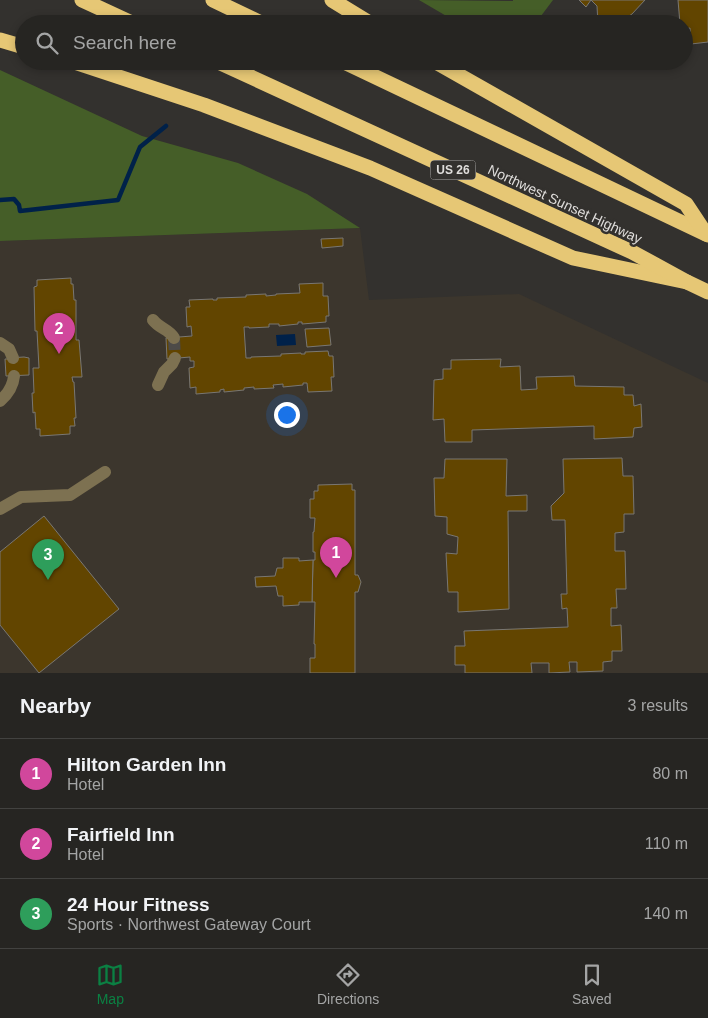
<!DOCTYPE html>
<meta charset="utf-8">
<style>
body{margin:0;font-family:Helvetica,sans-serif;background:#32312f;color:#f1f3f6}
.you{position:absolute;left:286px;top:414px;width:18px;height:18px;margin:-12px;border:4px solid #fff;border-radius:50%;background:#1a73e8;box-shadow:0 0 0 8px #1a73e833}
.badge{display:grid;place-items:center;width:32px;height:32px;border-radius:50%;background:#0b8043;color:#fff;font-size:16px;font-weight:700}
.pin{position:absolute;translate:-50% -41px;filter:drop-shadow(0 1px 2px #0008)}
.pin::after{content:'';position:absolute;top:26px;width:18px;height:15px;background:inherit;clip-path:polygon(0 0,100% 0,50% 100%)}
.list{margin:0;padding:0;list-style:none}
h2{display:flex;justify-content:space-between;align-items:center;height:65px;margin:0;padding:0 20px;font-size:21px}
h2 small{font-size:16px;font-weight:400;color:#a4a5a5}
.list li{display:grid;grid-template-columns:32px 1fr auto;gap:15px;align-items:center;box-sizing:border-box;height:70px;padding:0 20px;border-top:1px solid #424240}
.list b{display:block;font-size:19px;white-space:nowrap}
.list p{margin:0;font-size:16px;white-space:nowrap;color:#a4a5a5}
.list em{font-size:16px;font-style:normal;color:#a4a5a5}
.icon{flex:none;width:28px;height:28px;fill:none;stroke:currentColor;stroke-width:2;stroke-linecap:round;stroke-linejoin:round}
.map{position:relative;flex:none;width:708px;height:673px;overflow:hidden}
.search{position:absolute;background:#262522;box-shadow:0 2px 8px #0003;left:15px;right:15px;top:15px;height:55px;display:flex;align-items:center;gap:12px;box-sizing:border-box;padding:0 18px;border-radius:28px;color:#a4a5a5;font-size:19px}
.sheet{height:275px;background:#262522}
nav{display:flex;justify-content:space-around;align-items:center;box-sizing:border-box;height:70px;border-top:1px solid #424240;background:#262522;font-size:14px;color:#a4a5a5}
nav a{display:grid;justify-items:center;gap:2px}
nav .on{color:#0b8043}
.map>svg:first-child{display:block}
.built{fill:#3c362d}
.green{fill:#455e28}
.water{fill:#002149}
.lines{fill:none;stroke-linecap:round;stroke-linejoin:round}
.stream{stroke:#002149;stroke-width:4.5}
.building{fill:#624500;stroke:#797773}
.minor-tunnel{stroke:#4d4b48;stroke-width:12;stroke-dasharray:12 6;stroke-linecap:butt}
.minor{stroke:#7d7151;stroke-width:12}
.highway{stroke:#e6c775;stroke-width:15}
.labels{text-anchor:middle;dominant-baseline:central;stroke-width:5;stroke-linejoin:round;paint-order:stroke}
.shield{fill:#33312e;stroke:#aba9a7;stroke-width:1}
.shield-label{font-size:12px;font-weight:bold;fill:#dfdddb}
.street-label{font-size:14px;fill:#dfdddb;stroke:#33312e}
</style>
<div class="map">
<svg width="708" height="673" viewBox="0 0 708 673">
<rect width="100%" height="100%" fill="#33312e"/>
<polygon class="built" points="360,228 369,300 519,294 708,383 708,673 0,673 0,241"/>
<g class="green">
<polygon points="419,0 513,1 513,0 553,0 541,16 540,24 460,24"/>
<polygon points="0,70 142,136 238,163 307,194 360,228 0,241"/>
</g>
<polygon class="water" points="295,334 296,345 277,346 276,335"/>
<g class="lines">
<polyline class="stream" points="0,200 14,199 19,205 20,211 118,200 140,147 166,126"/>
</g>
<g class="building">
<polygon points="579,0 645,0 632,14 617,24 598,24 597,6 591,0 586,7"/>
<polygon points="678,0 708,0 708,42 691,44 690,28 684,29 684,24 680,24"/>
<polygon points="343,238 343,246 322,248 321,239"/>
<polygon points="71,278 71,284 73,284 74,300 76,300 76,340 79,340 82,377 72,377 73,382 74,382 76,418 74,418 75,426 70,426 70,434 40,436 40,429 36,429 35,412 33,413 32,393 34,393 33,368 39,368 37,331 35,331 34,287 37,286 37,280"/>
<polygon points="323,283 323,296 328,296 329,316 326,316 326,322 302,324 302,322 298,322 298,324 279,326 279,324 269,324 269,327 249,328 249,327 244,327 246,358 251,358 251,357 281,356 281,354 301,353 301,354 305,354 305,352 328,351 329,356 333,356 334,377 331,377 332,391 308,392 307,383 303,383 303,385 283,387 283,384 273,385 274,388 254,389 254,387 244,388 244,390 224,392 224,389 220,390 220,392 196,394 196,387 190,388 189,368 194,367 194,361 190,361 190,357 167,359 166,338 192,336 191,326 187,327 186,307 190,307 189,300 213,299 213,300 217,300 217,298 246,297 246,295 266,294 266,296 276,295 276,294 300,293 299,284"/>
<polygon points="329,328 331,345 307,347 305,329"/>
<polygon points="24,357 29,358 29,375 6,376 5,359 8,359 8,358"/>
<polygon points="501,359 500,367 520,366 521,390 537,389 536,377 574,376 575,386 624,387 624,395 633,395 634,406 641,404 642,427 634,428 633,437 594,439 594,426 472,430 472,442 445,442 444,419 433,420 434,380 443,379 443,369 451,369 451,360"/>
<polygon points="622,458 623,476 633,476 634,514 624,514 624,532 615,533 615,551 625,551 626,589 616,589 617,608 611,608 611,626 621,625 622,651 612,651 612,661 603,662 603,671 577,672 577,662 569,662 570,672 549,673 549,663 531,663 532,673 465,673 465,665 455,665 455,646 465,646 464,631 568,627 567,608 562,609 561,594 567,594 565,520 552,520 551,506 564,493 563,459"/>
<polygon points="445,459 507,459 506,496 527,495 527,511 508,511 509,609 458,612 458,592 448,592 446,553 457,554 458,537 447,534 447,517 435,516 434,478 444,478"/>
<polygon points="352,484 352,490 355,490 355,575 358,575 361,582 358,592 355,592 355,673 310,673 310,658 315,658 315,644 314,644 315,602 312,602 313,560 315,560 315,552 313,552 313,532 314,532 315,518 310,518 310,499 314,499 314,491 318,491 318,485"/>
<polygon points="44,516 119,609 39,673 0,625 0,552"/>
<polygon points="283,558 299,558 299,561 313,560 312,602 299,602 299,605 283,606 283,596 278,596 276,586 256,587 255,577 275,576 277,568 283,568"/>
</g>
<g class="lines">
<polyline class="minor-tunnel" points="174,338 175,358"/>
<g class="minor">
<path d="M153 320C160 329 169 329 174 338"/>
<polyline points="0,343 9,349 13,358"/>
<polyline points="158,385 164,372 172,364 175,358"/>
<path d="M0 401C8 394 13 387 14 376"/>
<polyline points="0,509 21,497 70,495 105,472"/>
</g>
<g class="highway">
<polyline points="82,0 134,24"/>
<polyline points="213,0 263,24"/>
<polyline points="332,0 371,24"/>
<polyline points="0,40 24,47"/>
<polyline points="71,61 204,105 370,168 573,258 687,282"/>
<polyline points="216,61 632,252 687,282 708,292"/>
<polyline points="342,61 708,235"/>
<polyline points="434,61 686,204 706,234"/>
</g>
</g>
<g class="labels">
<rect class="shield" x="430.5" y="160.5" width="45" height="19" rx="4"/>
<g class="shield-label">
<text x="453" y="170">US 26</text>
</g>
<g class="street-label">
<text transform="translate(565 204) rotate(25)">Northwest Sunset Highway</text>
</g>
</g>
</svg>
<div class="you"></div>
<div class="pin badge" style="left:336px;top:578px;background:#d1479c">1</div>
<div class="pin badge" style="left:59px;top:354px;background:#d1479c">2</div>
<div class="pin badge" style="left:48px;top:580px;background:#2e9e5b">3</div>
<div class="search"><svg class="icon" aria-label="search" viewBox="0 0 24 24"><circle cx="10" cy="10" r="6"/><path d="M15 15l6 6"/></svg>Search here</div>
</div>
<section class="sheet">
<h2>Nearby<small>3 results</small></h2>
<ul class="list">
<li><span class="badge" style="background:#d1479c">1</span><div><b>Hilton Garden Inn</b><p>Hotel</p></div><em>80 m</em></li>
<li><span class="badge" style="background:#d1479c">2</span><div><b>Fairfield Inn</b><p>Hotel</p></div><em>110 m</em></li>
<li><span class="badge" style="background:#2e9e5b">3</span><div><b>24 Hour Fitness</b><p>Sports · Northwest Gateway Court</p></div><em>140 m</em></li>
</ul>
</section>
<nav>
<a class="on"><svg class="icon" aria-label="map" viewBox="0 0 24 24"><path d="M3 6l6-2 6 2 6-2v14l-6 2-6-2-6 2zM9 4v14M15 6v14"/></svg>Map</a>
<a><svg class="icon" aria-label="directions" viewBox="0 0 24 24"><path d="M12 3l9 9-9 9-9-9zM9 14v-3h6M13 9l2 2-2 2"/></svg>Directions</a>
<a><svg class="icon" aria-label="saved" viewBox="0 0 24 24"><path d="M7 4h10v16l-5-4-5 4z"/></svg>Saved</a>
</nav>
